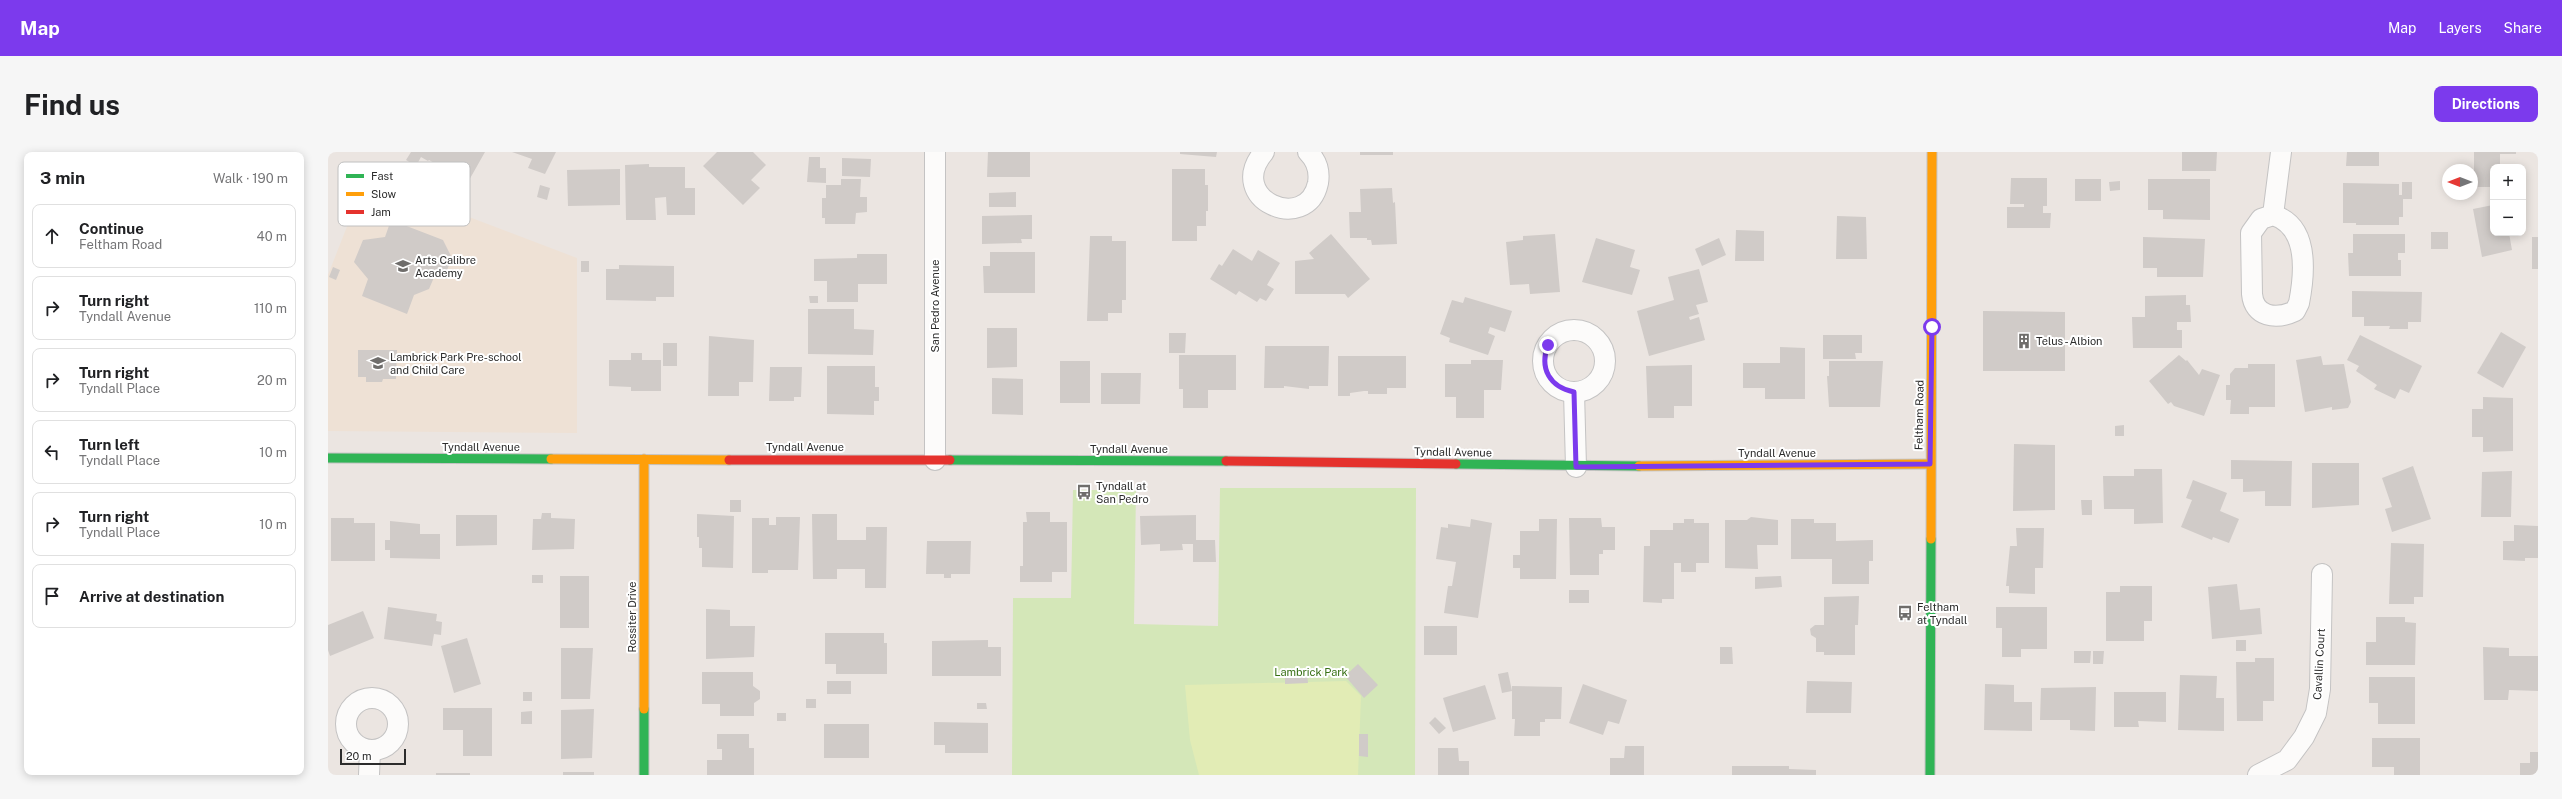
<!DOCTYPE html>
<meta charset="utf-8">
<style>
body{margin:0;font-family:"Public Sans",sans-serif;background:#f6f6f6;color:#202124}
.controls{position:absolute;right:12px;top:12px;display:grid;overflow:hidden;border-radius:8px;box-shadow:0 2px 10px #0003}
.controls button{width:36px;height:36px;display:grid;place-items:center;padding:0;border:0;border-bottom:1px solid #e0e0e0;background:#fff;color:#202124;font:20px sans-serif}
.compass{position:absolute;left:2114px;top:12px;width:36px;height:36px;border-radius:50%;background:#fff;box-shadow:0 2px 10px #0003;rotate:270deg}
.scale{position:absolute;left:12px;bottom:10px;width:66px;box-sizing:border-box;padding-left:4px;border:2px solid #2c2c2c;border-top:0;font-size:11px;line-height:14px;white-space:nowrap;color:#2c2c2c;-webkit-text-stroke:3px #fff;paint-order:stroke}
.stop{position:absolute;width:12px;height:12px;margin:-9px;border:3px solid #7c3aed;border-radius:50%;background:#fff}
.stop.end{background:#7c3aed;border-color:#fff;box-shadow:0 1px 4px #0008}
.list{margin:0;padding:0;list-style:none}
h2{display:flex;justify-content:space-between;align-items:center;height:52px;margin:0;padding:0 16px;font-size:17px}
h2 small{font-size:13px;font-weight:400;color:#757577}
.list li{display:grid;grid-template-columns:26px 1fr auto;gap:12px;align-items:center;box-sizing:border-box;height:64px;margin:0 8px 8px;padding:0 8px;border:1px solid #e0e0e0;border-radius:8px}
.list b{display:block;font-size:15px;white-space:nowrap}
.list p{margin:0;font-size:13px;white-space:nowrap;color:#757577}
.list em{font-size:13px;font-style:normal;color:#757577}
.icon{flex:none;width:22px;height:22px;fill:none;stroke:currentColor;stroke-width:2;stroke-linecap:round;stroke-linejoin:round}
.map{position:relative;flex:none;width:2210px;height:623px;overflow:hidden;border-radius:8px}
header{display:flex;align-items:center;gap:24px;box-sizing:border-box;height:56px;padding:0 20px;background:#7c3aed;color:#fff}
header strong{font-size:19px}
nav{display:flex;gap:22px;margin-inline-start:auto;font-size:14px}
.intro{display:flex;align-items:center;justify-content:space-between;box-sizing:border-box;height:96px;padding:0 24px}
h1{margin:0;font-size:28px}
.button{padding:10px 18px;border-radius:8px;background:#7c3aed;color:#fff;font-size:14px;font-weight:700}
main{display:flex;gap:24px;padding:0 24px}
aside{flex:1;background:#fff;border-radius:8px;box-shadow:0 2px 10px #0003}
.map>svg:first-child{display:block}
.education{fill:#eee1d5}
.green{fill:#d4e7b8}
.pitch{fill:#e2ecb5}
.building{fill:#d0cbc8}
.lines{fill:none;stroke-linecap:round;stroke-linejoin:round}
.street-casing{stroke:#c4c3c3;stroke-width:22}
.fast-casing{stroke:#c4c3c3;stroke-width:11}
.slow-casing{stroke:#c4c3c3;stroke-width:11}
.jam-casing{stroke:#c4c3c3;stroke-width:11}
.street{stroke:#fcfbfa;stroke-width:20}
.fast{stroke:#30b455;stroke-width:9}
.slow{stroke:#ff9f0a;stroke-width:9}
.jam{stroke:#e5322d;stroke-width:9}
.route{stroke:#7c3aed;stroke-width:5}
.labels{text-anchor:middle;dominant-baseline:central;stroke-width:4;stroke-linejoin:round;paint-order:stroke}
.poi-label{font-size:11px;fill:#2c2c2c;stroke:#fff;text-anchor:start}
.street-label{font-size:11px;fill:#2c2c2c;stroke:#fff}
.park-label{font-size:11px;fill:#387015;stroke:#fff}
.key{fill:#fff;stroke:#c0c0c0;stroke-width:1}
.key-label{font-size:11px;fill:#2c2c2c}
</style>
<header>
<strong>Map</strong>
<nav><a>Map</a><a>Layers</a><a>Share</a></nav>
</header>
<div class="intro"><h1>Find us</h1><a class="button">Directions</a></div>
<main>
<aside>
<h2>3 min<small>Walk · 190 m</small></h2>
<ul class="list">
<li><svg class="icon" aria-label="ahead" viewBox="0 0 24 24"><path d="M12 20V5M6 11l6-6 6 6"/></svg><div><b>Continue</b><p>Feltham Road</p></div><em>40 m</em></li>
<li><svg class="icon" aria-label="right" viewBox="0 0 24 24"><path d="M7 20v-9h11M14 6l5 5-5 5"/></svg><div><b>Turn right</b><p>Tyndall Avenue</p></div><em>110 m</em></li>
<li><svg class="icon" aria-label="right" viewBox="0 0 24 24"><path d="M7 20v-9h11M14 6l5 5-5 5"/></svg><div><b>Turn right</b><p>Tyndall Place</p></div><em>20 m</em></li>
<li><svg class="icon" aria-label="left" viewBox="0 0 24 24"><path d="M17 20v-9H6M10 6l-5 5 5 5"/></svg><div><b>Turn left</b><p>Tyndall Place</p></div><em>10 m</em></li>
<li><svg class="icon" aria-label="right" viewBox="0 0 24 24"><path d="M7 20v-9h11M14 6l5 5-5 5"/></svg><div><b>Turn right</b><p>Tyndall Place</p></div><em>10 m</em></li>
<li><svg class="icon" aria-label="arrive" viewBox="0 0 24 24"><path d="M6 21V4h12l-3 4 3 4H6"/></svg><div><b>Arrive at destination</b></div></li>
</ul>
</aside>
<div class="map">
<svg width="2210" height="623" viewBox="0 0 2210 623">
<rect width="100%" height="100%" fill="#ebe5e1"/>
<polygon class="education" points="38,26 249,106 249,281 0,279 0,123"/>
<polygon class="green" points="892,336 1088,336 1087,623 684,623 685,446 743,446 745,338 808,338 806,472 890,474"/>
<polygon class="pitch" points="1018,529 1033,544 1030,623 871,623 862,588 857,533"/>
<g class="building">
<polygon points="83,0 157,0 140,30 101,8 100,9 93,5 88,14 78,8"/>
<polygon points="184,0 228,0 217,22 200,16 204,7"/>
<polygon points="389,0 425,0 438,13 423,28 432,36 415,53 375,14"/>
<polygon points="660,0 702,0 702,25 659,25"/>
<polygon points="852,0 889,0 888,5 852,2"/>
<rect x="1032" y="0" width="33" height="3"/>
<polygon points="1854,0 1889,0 1888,19 1854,19"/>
<polygon points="2019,0 2051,0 2051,14 2018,14"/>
<polygon points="2146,0 2188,0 2188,2 2172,2 2172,15 2165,15 2165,35 2146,35"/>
<polygon points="481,5 492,5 492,16 498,16 498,31 479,30"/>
<polygon points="514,6 543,7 542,25 514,24"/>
<polygon points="321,12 321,15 357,15 357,36 367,36 367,63 339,63 338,45 327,46 328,68 298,68 297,13"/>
<polygon points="292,17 292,53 240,54 239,18"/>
<polygon points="844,17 877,17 877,33 880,33 880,59 878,59 878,74 869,74 869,89 844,89"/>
<polygon points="1683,26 1719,26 1719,54 1715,54 1715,61 1723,61 1722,76 1679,76 1679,55 1696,55 1696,52 1682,52"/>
<polygon points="513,27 533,27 532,45 539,45 539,60 528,61 527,72 497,72 497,66 494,66 494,46 498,46 498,33 513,33"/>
<rect x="1747" y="27" width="26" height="22"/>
<polygon points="1820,27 1882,27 1882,68 1835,67 1835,58 1820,58"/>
<polygon points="1792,29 1792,38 1782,39 1781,30"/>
<polygon points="2074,30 2084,30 2084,47 2075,47 2075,65 2071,65 2071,73 2028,73 2028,71 2015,71 2015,31 2071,32 2071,43 2074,43"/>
<polygon points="212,33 222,36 219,48 209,45"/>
<polygon points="1064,36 1065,51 1067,50 1069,92 1044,93 1043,88 1039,88 1039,86 1022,86 1021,60 1033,60 1032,37"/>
<polygon points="688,40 688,55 661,55 661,41"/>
<polygon points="2165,53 2165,81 2181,81 2184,98 2154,105 2145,57"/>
<polygon points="704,63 704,87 693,87 694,91 654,92 654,64"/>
<polygon points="1509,64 1538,65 1539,107 1508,107"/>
<polygon points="63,68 115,88 124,106 119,118 107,123 101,137 86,143 79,162 34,144 40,127 26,110 35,88 57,85"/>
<polygon points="1408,78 1436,79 1436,109 1407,109"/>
<rect x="2103" y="80" width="17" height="17"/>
<polygon points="1003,82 1042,127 1020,146 1017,142 967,142 967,109 986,107 981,101"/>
<polygon points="1227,82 1232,140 1202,142 1201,132 1182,133 1178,90 1195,88 1195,84"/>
<polygon points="2025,82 2077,82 2077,101 2070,101 2070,108 2073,108 2073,124 2021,124 2020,101 2025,101"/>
<polygon points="762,84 784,84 784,89 798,89 798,148 794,148 794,161 780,161 780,169 759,169"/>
<polygon points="1815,85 1877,87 1875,125 1829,125 1829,116 1815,116"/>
<rect x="2204" y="85" width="6" height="32"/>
<polygon points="1268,86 1307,98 1302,115 1312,118 1304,143 1254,130"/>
<polygon points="1391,86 1398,103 1374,114 1367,97"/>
<polygon points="905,97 924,109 930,98 952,111 939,133 946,137 938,149 932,146 929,150 911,139 908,143 882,127 891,112 894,114"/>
<polygon points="662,100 707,100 707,141 656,141 655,114 662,114"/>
<polygon points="529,102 559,102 559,132 530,132 530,150 499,150 499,129 486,129 486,107 529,106"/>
<rect x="253" y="109" width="8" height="11"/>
<polygon points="291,113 346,114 346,145 328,145 328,149 278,148 278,117 291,117"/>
<polygon points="5,115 12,118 8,128 1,125"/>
<polygon points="1371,117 1380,150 1368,153 1371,162 1361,165 1362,168 1371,165 1377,188 1321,204 1309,159 1346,148 1340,125"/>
<polygon points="2024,139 2094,140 2093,170 2080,170 2080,177 2061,177 2062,174 2036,174 2036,165 2024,165"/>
<polygon points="1858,143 1858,153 1862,153 1863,170 1849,170 1849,178 1854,178 1854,196 1805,196 1804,165 1817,165 1817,144"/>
<polygon points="481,144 490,144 490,151 482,151"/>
<polygon points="1137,145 1184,159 1177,180 1162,175 1160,181 1167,184 1160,203 1121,190 1122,186 1112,182 1124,148 1135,151"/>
<polygon points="480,157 526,157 526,177 546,178 545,203 480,202"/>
<polygon points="1655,159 1737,160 1737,219 1655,219"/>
<polygon points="659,176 689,176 689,215 659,216"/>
<polygon points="2173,180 2198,195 2175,236 2149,221"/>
<polygon points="841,181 858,181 857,201 841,201"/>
<polygon points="1495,183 1534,183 1534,201 1527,201 1528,207 1495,207"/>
<polygon points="2032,183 2094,214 2081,241 2072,237 2067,247 2046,237 2049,233 2028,219 2031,214 2019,208"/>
<polygon points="381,184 426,188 425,230 411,230 411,244 380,244"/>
<rect x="335" y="191" width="14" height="23"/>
<polygon points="937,194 1001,194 1000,234 981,234 981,237 956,234 956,236 936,236"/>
<polygon points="1452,195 1477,196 1477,247 1437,247 1437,236 1415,236 1415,211 1452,211"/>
<polygon points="30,198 69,198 68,227 55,227 54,230 38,230 38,225 30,225"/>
<polygon points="303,201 314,201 314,208 333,208 333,239 303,239 303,235 281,234 281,208 303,208"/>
<polygon points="851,203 908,203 908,238 880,238 880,256 855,256 855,237 851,237"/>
<polygon points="1851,203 1858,209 1859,208 1871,223 1874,217 1892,223 1876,264 1846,254 1843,250 1840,252 1821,229"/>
<polygon points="1010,204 1078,204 1078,236 1059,236 1059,242 1040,242 1040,239 1036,239 1022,241 1022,244 1010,244"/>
<polygon points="1993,204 1995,213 2016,212 2023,250 2020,256 2004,258 2004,255 1977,260 1968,208"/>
<polygon points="1143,208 1175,208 1173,238 1156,238 1156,266 1128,266 1128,245 1117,245 1117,212 1143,212"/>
<rect x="732" y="209" width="30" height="42"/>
<polygon points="1501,209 1555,209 1552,255 1501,255 1499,224 1501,224"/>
<polygon points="1920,212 1947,212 1947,255 1921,255 1921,262 1902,262 1903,248 1898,248 1898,233 1902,233 1902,222 1907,216 1920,216"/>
<polygon points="1364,213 1364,254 1346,254 1346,266 1320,266 1318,214"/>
<polygon points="499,214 547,214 547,235 551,235 551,249 546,249 546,263 499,262"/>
<polygon points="442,215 474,215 473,245 466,245 466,249 441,249"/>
<polygon points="773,221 813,221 812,252 773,252"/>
<polygon points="664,226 695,227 695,263 664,262"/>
<polygon points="2155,245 2185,246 2185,299 2155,300 2155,285 2144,285 2144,257 2155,257"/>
<polygon points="1796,273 1796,284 1787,284 1787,274"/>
<polygon points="1686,292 1727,293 1727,358 1685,359"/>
<polygon points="1903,308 1964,309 1963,354 1937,354 1937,339 1915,340 1915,327 1903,327"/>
<polygon points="1984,311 2031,311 2031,353 1984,356"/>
<polygon points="2085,314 2103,367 2064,380 2057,357 2064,355 2054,326"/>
<polygon points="1806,317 1834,317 1835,371 1806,372 1806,357 1776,357 1775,324 1806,324"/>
<polygon points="2184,319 2183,365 2153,365 2154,320"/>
<polygon points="1865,328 1899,341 1892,359 1911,367 1901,391 1885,385 1884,388 1853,375 1864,348 1858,346"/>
<rect x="402" y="348" width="11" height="12"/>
<polygon points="1753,348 1764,348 1764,363 1754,363"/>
<polygon points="698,360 722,360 722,370 739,370 739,420 724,420 724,430 692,430 692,414 695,414 695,370 699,370"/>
<polygon points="214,361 223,361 223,366 247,367 246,397 204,398 205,367 213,367"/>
<polygon points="369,362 406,364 405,416 374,415 374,396 371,396 371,385 369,385"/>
<polygon points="484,362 509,362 509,388 538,388 538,375 559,375 558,436 537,436 537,417 509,417 509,427 485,427"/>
<polygon points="128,363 169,363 169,393 128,394"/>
<polygon points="868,363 868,388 887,388 888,410 865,410 865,392 854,392 855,398 832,399 832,392 813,393 812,364"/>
<polygon points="448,365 472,365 470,418 440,418 440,421 424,421 424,366 441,366 441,373 448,373"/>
<polygon points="1423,365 1450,368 1450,393 1429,393 1430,417 1397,416 1397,368 1419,368"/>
<polygon points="3,366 26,366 26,371 47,371 47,409 3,409"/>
<polygon points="1241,366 1273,366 1274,375 1287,375 1287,398 1275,398 1275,402 1271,402 1271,423 1242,423"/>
<polygon points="1143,367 1164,371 1150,466 1116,461 1120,434 1124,434 1128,410 1108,407 1113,375 1120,376 1120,372 1142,375"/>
<polygon points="1211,367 1229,367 1228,427 1192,427 1192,416 1185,416 1185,403 1192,403 1192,379 1211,379"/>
<polygon points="1356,367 1366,367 1366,371 1381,371 1381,411 1368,411 1368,420 1353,420 1353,411 1346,411 1346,447 1334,447 1334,451 1315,450 1316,394 1322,394 1322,378 1345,378 1345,371 1356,371"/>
<polygon points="1463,367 1486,367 1486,371 1508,371 1508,389 1545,388 1545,409 1541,409 1541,432 1504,432 1504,407 1463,407"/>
<polygon points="62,369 92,372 92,382 112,382 112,407 62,406 62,398 57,398 57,388 62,388"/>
<polygon points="2186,373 2210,374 2210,406 2197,406 2197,409 2175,408 2175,389 2186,389"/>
<polygon points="1688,376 1716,376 1715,416 1707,416 1707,442 1681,441 1681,434 1678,434 1682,394 1689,394"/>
<polygon points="599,389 643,389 642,422 623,422 623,426 616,426 616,422 598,422"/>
<polygon points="2063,391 2096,392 2095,445 2086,445 2086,452 2061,452"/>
<rect x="204" y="423" width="11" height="8"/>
<rect x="232" y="424" width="29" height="52"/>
<polygon points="1453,424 1454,435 1427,437 1427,425"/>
<polygon points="1909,432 1912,458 1932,456 1934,482 1884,487 1880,435"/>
<polygon points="1792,434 1824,434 1824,469 1816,469 1816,489 1778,489 1778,440 1792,440"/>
<rect x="1241" y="438" width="20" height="13"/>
<polygon points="1531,444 1530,473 1527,473 1527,503 1496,503 1496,500 1488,500 1488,486 1483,483 1482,477 1487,473 1496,473 1496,445"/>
<polygon points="60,455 109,462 108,469 114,470 113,483 106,482 104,494 56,487"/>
<polygon points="1668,455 1719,455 1719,497 1693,497 1693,505 1674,505 1674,476 1668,476"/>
<polygon points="378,457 402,458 402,474 427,474 426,505 378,507"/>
<polygon points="35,459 46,486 2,504 0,498 0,473"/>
<polygon points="2048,465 2077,465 2077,470 2088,471 2087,513 2038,513 2038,490 2048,490"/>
<rect x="1096" y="474" width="33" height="29"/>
<polygon points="497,481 556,481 556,491 559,491 559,522 508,522 508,512 497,512"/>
<polygon points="139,486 153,532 126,541 113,494"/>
<polygon points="660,488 660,495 673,495 673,524 604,524 604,489"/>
<rect x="1908" y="488" width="10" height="11"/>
<polygon points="1392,495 1404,495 1405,512 1392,512"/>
<polygon points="2155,495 2181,496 2181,504 2210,504 2210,539 2181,538 2180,548 2156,548"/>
<polygon points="233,496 265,496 262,547 233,547"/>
<polygon points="1746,499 1763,499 1762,511 1746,511"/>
<polygon points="1765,499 1776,499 1775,512 1765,512"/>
<polygon points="1927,506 1946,506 1946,549 1935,549 1935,569 1909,569 1908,510 1927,510"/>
<polygon points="1030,512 1050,533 1036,546 1017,524"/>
<polygon points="374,520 425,520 425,534 432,539 432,547 426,551 426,564 392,564 392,552 374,552"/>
<polygon points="1180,520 1184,539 1174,541 1170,522"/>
<polygon points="979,522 980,531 957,532 957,523"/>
<polygon points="1852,523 1889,524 1888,546 1896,546 1896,579 1850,578"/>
<polygon points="2041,525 2087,525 2087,572 2050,572 2050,551 2041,551"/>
<rect x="499" y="529" width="24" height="13"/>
<polygon points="1479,529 1524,530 1523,561 1478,561"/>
<polygon points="1255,532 1299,548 1291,572 1280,569 1275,583 1241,571"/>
<polygon points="1657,532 1686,533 1686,550 1704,550 1704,579 1656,578"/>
<polygon points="1157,533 1168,567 1125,580 1115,546"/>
<polygon points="1184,534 1234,535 1233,567 1217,567 1217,570 1212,570 1212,584 1186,584 1187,567 1184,567"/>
<polygon points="1768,535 1767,579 1742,578 1742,568 1712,568 1713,536"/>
<rect x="195" y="540" width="9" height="9"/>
<polygon points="1786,540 1838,540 1838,570 1810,569 1811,575 1786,575"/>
<rect x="478" y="547" width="10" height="9"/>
<polygon points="649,551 658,551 659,557 649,557"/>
<polygon points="115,556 164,556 164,604 135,604 135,578 115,578"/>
<polygon points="266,557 264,606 233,607 233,558"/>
<polygon points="204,559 204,572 193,572 193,560"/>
<rect x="449" y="561" width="9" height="8"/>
<polygon points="1107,565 1118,576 1111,582 1101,571"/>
<polygon points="606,570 660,571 660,601 617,601 617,593 606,593"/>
<rect x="496" y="572" width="45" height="34"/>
<polygon points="389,582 421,582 421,596 426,596 426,623 379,623 379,608 394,608 394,597 389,597"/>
<polygon points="1031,582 1040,582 1040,605 1031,604"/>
<polygon points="2044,586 2092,586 2092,623 2066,623 2066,615 2044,615"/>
<polygon points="1297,594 1316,594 1316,623 1282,623 1282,606 1296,606"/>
<polygon points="1110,596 1130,596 1131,609 1141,609 1141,623 1110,623"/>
<polygon points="2202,600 2210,600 2210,623 2192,623 2192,611 2202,611"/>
<polygon points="1404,614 1461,614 1461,617 1488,618 1488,623 1404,623"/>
<rect x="235" y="620" width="31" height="3"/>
<rect x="108" y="621" width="34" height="2"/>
</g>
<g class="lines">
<g class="street-casing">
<g id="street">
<polyline points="607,0 607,308"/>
<path d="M936 0C896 47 979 83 990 31 992 19 988 8 980 0"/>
<path d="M1945 63C1981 74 1977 120 1971 151L1967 159C1948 168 1926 165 1924 142L1923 81 1933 67Z"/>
<polyline points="1945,63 1953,0"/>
<circle cx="1246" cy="209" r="31"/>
<polyline points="1246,240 1248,315"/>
<circle cx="44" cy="572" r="26"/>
<polyline points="41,623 42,598"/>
<polyline points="1930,623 1959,608 1976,585 1988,561 1992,537 1994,422"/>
</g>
</g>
<g class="fast-casing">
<g id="fast">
<polyline points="0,306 223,307"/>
<polyline points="622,308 898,309"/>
<polyline points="1128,312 1311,314"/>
<polyline points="316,557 316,623"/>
<polyline points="1602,623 1603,387"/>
</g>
</g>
<g class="slow-casing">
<g id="slow">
<polyline points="223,307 401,308"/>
<polyline points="316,307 316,557"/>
<polyline points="1311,314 1602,312"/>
<polyline points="1603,387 1604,0"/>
</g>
</g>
<g class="jam-casing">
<g id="jam">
<polyline points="401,308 622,308"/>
<polyline points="898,309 1128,312"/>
</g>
</g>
<use href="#street" class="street"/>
<use href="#fast" class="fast"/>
<use href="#slow" class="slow"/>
<use href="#jam" class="jam"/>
</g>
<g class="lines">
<path class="route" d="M1220 193C1211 217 1222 235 1246 240L1248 315 1602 312 1604 175"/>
</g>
<defs>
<g id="school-bare" transform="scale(1.2)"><path d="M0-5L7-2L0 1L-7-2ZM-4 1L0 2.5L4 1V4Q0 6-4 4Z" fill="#6f6d6b" stroke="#fff" stroke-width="2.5" paint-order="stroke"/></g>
<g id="building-bare" transform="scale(1.2)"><path d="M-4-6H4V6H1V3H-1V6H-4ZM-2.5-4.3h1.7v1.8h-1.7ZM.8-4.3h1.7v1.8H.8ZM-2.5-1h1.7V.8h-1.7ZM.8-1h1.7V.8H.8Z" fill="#6f6d6b" stroke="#fff" stroke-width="2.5" paint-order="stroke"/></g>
<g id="bus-bare" transform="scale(1.2)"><path d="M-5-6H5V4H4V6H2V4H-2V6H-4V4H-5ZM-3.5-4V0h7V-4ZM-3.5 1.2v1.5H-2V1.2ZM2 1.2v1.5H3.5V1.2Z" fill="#6f6d6b" stroke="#fff" stroke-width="2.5" paint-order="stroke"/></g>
</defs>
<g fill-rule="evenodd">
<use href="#school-bare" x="75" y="114"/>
<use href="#building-bare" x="1696" y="189"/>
<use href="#school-bare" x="50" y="211"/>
<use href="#bus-bare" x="756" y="340"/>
<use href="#bus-bare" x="1577" y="461"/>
</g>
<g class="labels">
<g class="poi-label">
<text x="87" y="108">Arts Calibre<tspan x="87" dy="13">Academy</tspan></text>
<text x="1708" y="189">Telus - Albion</text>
<text x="62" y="205">Lambrick Park Pre-school<tspan x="62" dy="13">and Child Care</tspan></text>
<text x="768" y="334">Tyndall at<tspan x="768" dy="13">San Pedro</tspan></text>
<text x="1589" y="455">Feltham<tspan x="1589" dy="13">at Tyndall</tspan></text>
</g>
<g class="street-label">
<text transform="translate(607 154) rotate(-90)">San Pedro Avenue</text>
<text transform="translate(1591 263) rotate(-89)">Feltham Road</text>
<text x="153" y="295">Tyndall Avenue</text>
<text x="477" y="295">Tyndall Avenue</text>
<text x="801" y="297">Tyndall Avenue</text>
<text transform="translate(1125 300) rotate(1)">Tyndall Avenue</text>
<text x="1449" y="301">Tyndall Avenue</text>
<text transform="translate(304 465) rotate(-90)">Rossiter Drive</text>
<text transform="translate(1991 512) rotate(-87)">Cavallin Court</text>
</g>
<g class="park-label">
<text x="983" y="520">Lambrick Park</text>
</g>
</g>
<rect x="10" y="10" width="132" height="64" rx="6" class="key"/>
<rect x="18" y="22" width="18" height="4" fill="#30b455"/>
<rect x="18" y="40" width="18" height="4" fill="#ff9f0a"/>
<rect x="18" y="58" width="18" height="4" fill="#e5322d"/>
<g class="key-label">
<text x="43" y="28">Fast</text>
<text x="43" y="46">Slow</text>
<text x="43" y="64">Jam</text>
</g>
</svg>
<div class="controls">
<button>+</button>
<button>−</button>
</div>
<svg class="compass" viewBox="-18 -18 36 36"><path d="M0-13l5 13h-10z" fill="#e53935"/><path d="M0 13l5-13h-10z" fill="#757577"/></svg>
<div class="scale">20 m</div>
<div class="stop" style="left:1604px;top:175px"></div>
<div class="stop end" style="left:1220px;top:193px"></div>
</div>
</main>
